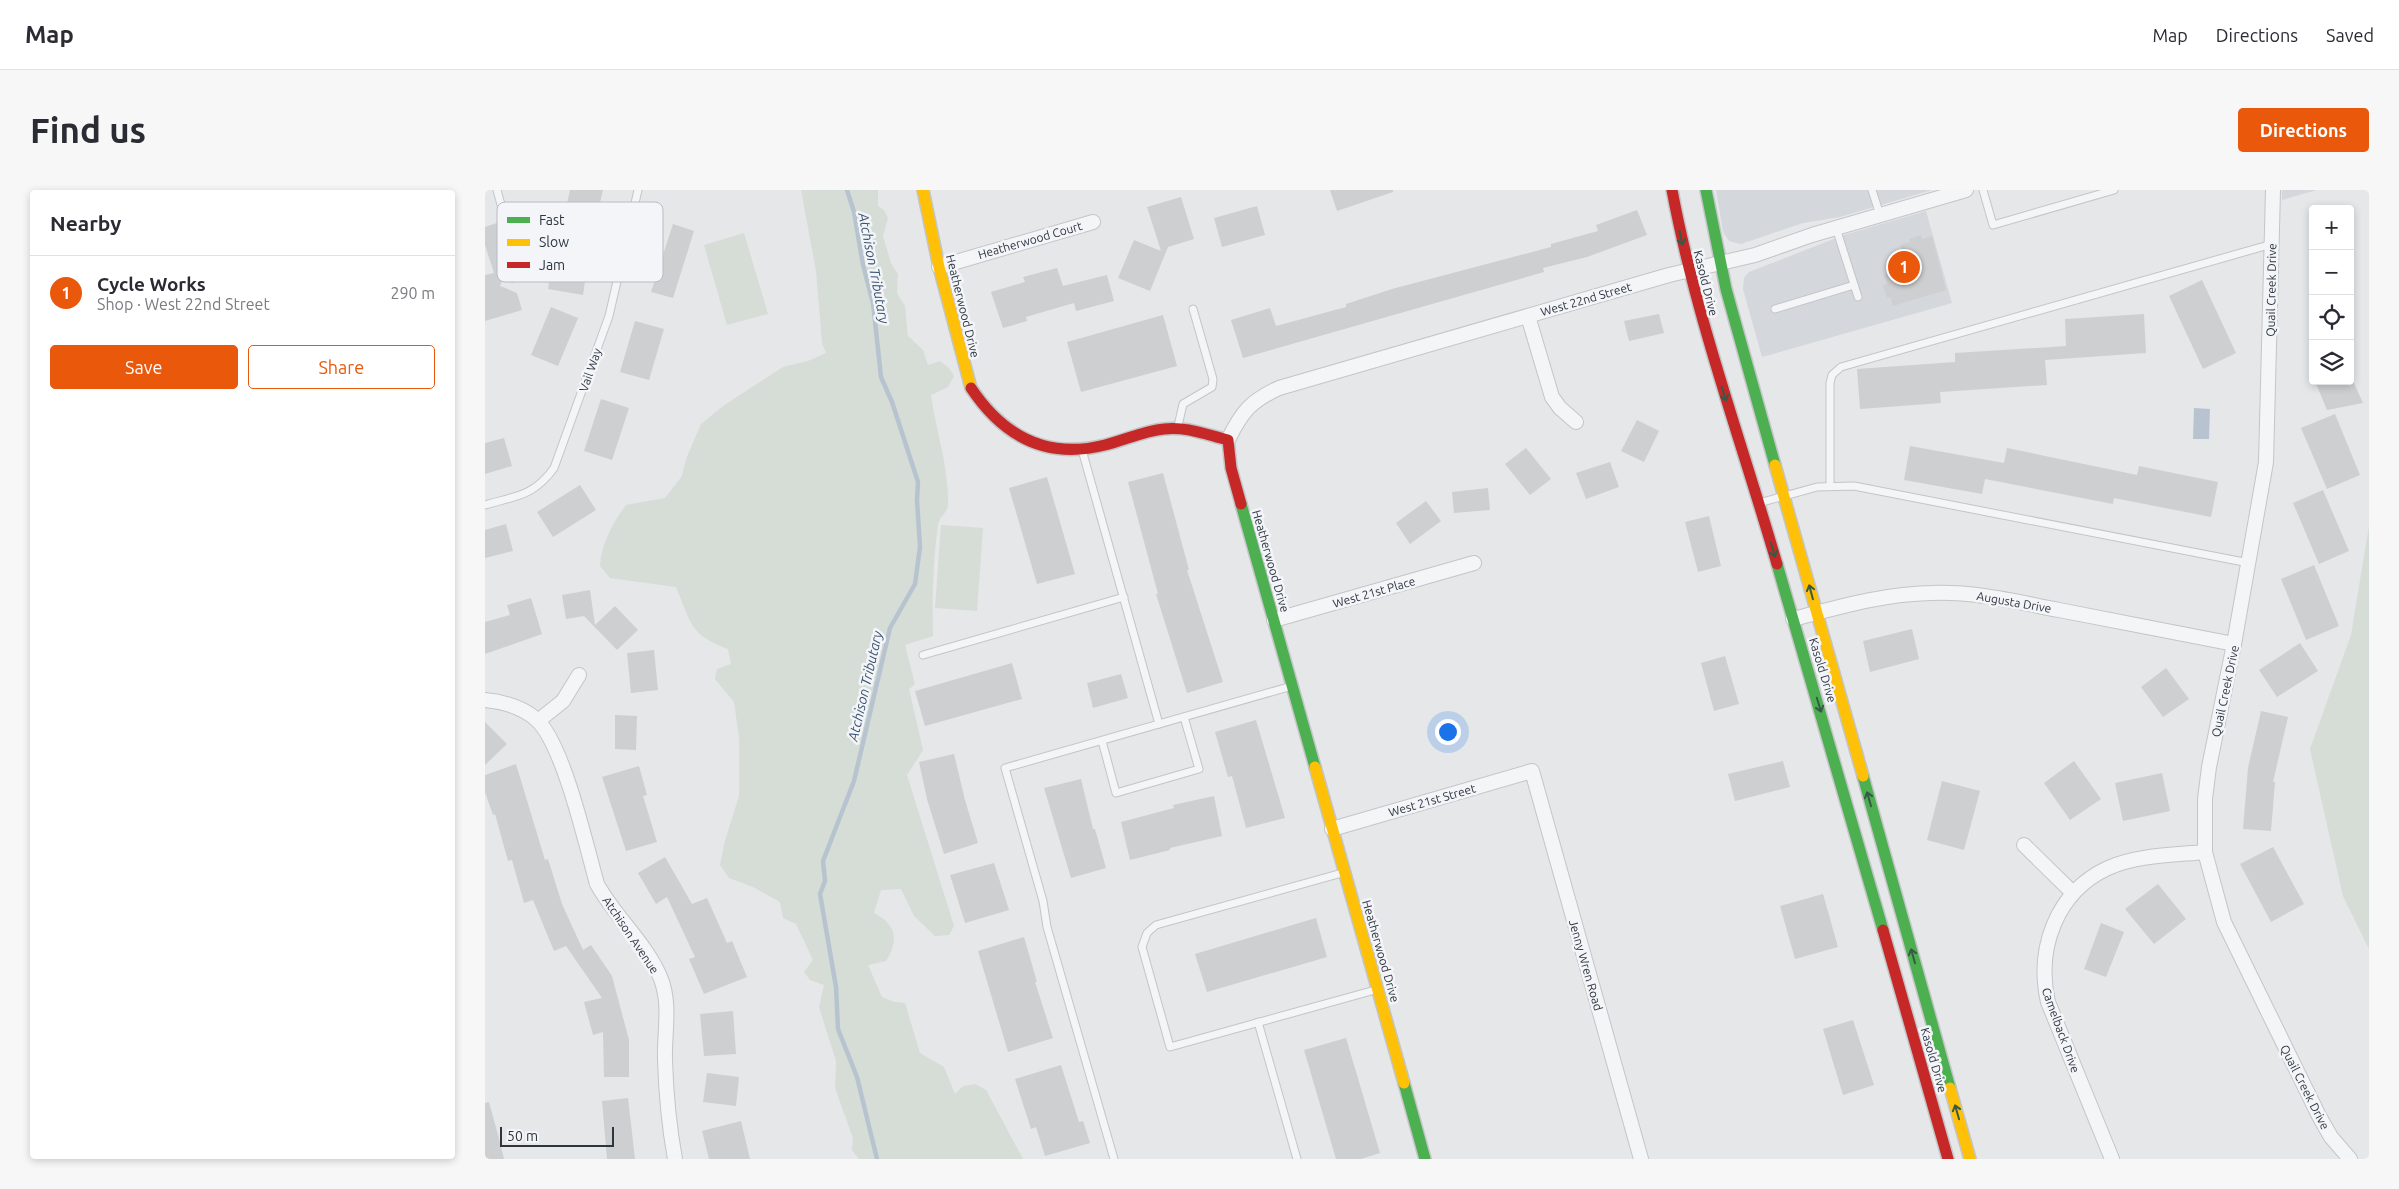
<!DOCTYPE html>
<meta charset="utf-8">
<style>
body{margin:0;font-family:Ubuntu,sans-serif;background:#f7f7f7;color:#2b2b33}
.controls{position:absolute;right:15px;top:15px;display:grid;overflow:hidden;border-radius:5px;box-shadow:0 2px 8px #0003}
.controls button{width:45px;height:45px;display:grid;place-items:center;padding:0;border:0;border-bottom:1px solid #e1e1e2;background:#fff;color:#2b2b33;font:25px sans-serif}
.scale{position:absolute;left:15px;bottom:12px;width:114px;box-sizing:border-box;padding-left:5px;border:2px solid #2d3541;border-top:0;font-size:14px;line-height:18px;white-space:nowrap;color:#2d3541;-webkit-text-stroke:4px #f3f5f8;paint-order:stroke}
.you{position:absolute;left:962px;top:541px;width:18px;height:18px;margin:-12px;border:4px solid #fff;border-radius:50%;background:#1a73e8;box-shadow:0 0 0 8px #1a73e833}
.badge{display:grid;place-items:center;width:32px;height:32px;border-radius:50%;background:#ea580c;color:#fff;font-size:16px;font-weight:700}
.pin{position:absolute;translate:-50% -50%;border:2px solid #fff;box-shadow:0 1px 5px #0006}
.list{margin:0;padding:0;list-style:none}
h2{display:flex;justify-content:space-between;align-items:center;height:65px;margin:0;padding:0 20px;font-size:21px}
h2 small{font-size:16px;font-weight:400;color:#7c7c81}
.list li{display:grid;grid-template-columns:32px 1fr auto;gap:15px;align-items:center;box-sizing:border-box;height:75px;padding:0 20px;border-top:1px solid #e1e1e2}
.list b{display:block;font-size:19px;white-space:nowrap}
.list p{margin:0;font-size:16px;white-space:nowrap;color:#7c7c81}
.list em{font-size:16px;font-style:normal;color:#7c7c81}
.actions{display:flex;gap:10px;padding:15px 20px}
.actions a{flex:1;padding:11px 0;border:1px solid #ea580c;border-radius:5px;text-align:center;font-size:18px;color:#ea580c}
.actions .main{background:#ea580c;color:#fff}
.icon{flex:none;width:28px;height:28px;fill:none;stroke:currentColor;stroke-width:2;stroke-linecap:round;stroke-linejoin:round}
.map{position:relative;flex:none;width:1884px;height:969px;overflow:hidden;border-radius:5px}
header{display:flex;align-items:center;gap:30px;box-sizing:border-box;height:70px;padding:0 25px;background:#fff;border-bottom:1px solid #e1e1e2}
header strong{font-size:24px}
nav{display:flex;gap:28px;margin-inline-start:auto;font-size:18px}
.intro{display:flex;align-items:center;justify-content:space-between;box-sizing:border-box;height:120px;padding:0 30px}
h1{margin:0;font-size:35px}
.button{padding:12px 22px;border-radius:5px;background:#ea580c;color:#fff;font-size:18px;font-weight:700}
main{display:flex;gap:30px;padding:0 30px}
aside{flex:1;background:#fff;border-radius:5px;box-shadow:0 2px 8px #0003}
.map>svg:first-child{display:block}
.built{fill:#d4d7dc}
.green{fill:#d6dcd6}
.water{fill:#b7c4d0}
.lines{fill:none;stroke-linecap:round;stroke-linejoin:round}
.stream{stroke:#b7c4d0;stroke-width:4.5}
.building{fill:#cecfd1}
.lane-casing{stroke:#c3c5c7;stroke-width:9}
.street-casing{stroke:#c3c5c7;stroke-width:16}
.fast-casing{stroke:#c3c5c7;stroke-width:14}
.slow-casing{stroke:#c3c5c7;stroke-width:14}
.jam-casing{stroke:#c3c5c7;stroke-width:14}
.lane{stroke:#f4f5f6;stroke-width:7}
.street{stroke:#f4f5f6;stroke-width:14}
.fast{stroke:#4caf50;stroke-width:11}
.slow{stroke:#ffc107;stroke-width:11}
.jam{stroke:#c62828;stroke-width:11}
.oneway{stroke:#365a46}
.labels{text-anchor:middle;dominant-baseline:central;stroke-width:5;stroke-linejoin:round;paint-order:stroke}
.street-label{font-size:12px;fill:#2d3541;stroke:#f3f5f8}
.water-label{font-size:14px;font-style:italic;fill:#3b5571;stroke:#f3f5f8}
.key{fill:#f3f5f8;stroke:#b8bbc1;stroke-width:1}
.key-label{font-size:14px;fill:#2d3541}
</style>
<header>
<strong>Map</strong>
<nav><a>Map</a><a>Directions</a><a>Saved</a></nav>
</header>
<div class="intro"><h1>Find us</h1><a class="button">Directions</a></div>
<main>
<aside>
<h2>Nearby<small></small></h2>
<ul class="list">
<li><span class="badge">1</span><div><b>Cycle Works</b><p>Shop · West 22nd Street</p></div><em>290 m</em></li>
</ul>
<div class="actions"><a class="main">Save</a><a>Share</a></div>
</aside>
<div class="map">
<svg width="1884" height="969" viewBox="0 0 1884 969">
<rect width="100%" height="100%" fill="#e5e7e9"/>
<g class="built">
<polygon points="1231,0 1447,0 1355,27 1318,33 1256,54 1244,51 1238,42"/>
<polygon points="1797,0 1832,0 1797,10"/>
<polygon points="1441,21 1467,113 1277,167 1258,99 1259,88 1264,82 1359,45"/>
</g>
<g class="green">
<path d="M316 0H393V16L399 20 403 28 398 46 406 73 413 84 412 103 420 116 423 146 438 160 443 175 455 171 464 178 469 186 463 197 446 205C451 242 464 277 463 315 463 322 454 327 453 335 448 371 447 410 448 446L420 455 430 494 424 499 438 560 422 585 469 736 464 745 450 746 429 726 416 699 396 700 389 723C412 735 414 750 401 771L383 775 397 807 409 812 420 813 435 863 459 877 470 904 478 896 490 894 501 900 538 969H374L367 960 368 948 350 898 351 871 334 817 339 795 325 790 319 782 328 770 311 734 298 728 295 712 268 697 244 688 235 675 240 651 254 606V548L249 512 230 489 232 479 246 474 243 459C204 445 206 432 191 397L125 388 115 376C116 355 128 332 141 315L180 308 197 286 201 269 216 234 238 216 298 177 323 171 341 163 337 153 331 81Z"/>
<polygon points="259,43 283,124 242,135 219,55"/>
<polygon points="456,335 498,338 492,421 450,418"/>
<polygon points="1884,336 1884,759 1858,706 1825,559 1866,445"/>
</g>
<polygon class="water" points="1709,218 1725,219 1724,249 1708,249"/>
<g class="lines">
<polyline class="stream" points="362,0 369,22 378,75 388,113 396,187 407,212 433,292 432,310 435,357 430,394 405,438 369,591 338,671 340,691 335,704 351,797 353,839 372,887 392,969"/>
</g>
<g class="building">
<polygon points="85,0 118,0 106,51 98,105 63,99 70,50 74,50"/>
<polygon points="845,0 908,0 908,2 852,21"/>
<polygon points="696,7 709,49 683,57 665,101 633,88 649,50 676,61 662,17"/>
<polygon points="772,16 780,45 737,57 729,28"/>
<polygon points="1152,20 1162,45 1102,67 1058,78 1059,82 758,168 746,130 785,118 791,136 861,117 861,114 907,99 1066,57 1066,54 1113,41 1111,35"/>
<polygon points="32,26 42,55 19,63 29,93 17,91 15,96 32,103 37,120 0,131 0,85 9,83 0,55 0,37"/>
<polygon points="188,34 209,41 188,108 166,102"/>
<polygon points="1436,45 1437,49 1447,46 1461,100 1408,116 1405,107 1402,108 1398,95 1402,94 1399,85 1410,82 1419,66 1415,55 1425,52 1424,49"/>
<polygon points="572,78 578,96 622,85 629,111 591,121 589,113 541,127 542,131 518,138 506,102 540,92 538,87"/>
<polygon points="1717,90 1751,163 1718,179 1684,106"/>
<polygon points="66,117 93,128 73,176 46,165"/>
<polygon points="1174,124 1179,143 1144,151 1139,131"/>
<polygon points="1659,124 1661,163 1560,170 1562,195 1455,202 1456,213 1375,219 1372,179 1470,172 1470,163 1581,156 1580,129"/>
<polygon points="678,125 692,176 596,202 582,152"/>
<polygon points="150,131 179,139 164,190 135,182"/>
<polygon points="1830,191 1868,191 1878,213 1842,220"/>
<polygon points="116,209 144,218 127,270 99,261"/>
<polygon points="1850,224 1875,285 1842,299 1816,238"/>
<polygon points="1152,230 1174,241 1159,272 1136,261"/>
<polygon points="19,248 27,276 0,284 0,253"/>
<polygon points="1425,256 1519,273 1522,258 1652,285 1654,276 1733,292 1726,327 1629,308 1628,314 1500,289 1497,304 1419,290"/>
<polygon points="1041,258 1066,289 1045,305 1020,274"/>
<polygon points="1125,272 1134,297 1101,309 1091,283"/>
<polygon points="678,283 704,380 702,380 738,492 702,503 671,404 673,404 643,292"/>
<polygon points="562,287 590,384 552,394 524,298"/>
<polygon points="95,295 111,320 68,347 52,322"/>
<polygon points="1003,298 1005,320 969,323 967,302"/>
<polygon points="1838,300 1864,361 1834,374 1808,313"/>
<polygon points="941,311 956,331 925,354 911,333"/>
<polygon points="1224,326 1236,376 1213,382 1200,332"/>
<polygon points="21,334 28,361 0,368 0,340"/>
<polygon points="1829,375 1854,436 1821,450 1796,389"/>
<polygon points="105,400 110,435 130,416 153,440 132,460 99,426 81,429 77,405"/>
<polygon points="46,408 57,444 0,464 0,432 25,425 22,415"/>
<polygon points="1427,439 1434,469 1385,482 1378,451"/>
<polygon points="1815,453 1833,481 1792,507 1774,480"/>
<polygon points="169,460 173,500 146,503 142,463"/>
<polygon points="1240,466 1254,514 1229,521 1216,473"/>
<polygon points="527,473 537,509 440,536 430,501"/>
<polygon points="1681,478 1704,509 1678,527 1656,497"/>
<polygon points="636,484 643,508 608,518 602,493"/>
<polygon points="1776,521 1803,527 1788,592 1790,592 1786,641 1758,639 1763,578"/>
<polygon points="130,525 152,526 151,560 130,559"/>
<polygon points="771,530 800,628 761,638 747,586 743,587 730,542"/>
<polygon points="0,532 22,554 0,575"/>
<polygon points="469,564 480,610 493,653 459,664 442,609 434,572"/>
<polygon points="1298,571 1305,597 1250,611 1243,584"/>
<polygon points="1589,571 1616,609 1585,630 1559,593"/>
<polygon points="31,574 60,670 63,669 77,714 98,760 106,755 127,786 144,850 144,887 119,887 118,842 108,845 99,812 117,808 81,756 69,761 48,710 39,713 27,670 23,671 10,624 8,625 0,602 0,585"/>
<polygon points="154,576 162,605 158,606 172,652 141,661 117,587"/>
<polygon points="1677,583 1685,621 1638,631 1630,593"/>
<polygon points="596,589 608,639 610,639 621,678 586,688 559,598"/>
<polygon points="1457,591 1495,601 1479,660 1442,650"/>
<polygon points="729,606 737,646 685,658 685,660 645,670 636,632 689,618 688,615"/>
<polygon points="1788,657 1819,714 1786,732 1755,674"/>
<polygon points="180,667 207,714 222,708 242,753 247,751 262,787 219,804 204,769 210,767 182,707 171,714 153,683"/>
<polygon points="509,673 524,720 480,733 465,685"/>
<polygon points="1673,694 1701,729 1669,754 1640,719"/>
<polygon points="1338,704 1353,757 1310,769 1295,716"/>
<polygon points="831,728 842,767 722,802 710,764"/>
<polygon points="1616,733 1639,742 1621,787 1599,779"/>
<polygon points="539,747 552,792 550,792 568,848 523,862 493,761"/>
<polygon points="248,821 251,864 219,866 215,824"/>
<polygon points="1368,830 1389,895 1358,905 1338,839"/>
<polygon points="861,848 895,963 876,969 851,969 819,860"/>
<polygon points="576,875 594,932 598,931 605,953 560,966 551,937 546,939 530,889"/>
<polygon points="222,883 254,887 251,916 218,912"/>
<polygon points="143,908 150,969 122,969 117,911"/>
<polygon points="4,912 13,945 19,969 0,969 0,913"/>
<polygon points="256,931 265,969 224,969 217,941"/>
</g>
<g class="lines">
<g class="lane-casing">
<g id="lane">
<polyline points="12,0 18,22"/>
<polyline points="1387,0 1395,25"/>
<polyline points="1498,0 1508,35 1629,0"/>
<polyline points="1351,38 1373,107"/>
<polyline points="1290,119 1369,95"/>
<polyline points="693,236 698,214 727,197 728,189 708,119"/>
<polyline points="597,260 674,534"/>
<polyline points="1345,295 1345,193 1347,185 1356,177 1787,54"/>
<polyline points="1274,313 1332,297 1369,296 1764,373"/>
<path d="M0 315C31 306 49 306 69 278L124 126 153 0"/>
<polyline points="438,465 639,407"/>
<polyline points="617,551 631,603 714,579 699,527"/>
<polyline points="857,683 671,735 662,743 657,757 685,857 890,800"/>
<polyline points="773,832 812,969"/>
<polyline points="629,969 562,737 558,711 520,578 807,496"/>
</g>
</g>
<g class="street-casing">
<g id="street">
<polyline points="1788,0 1781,272 1749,454 1724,577 1720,609 1720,662 1739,732 1834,926 1846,947 1865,969"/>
<polyline points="454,77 608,32"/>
<polyline points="1043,126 1067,207 1075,218 1091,232"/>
<path d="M743 250C757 221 766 211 794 198L1184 85 1270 65 1327 45 1481 0"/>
<path d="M1308 429C1354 417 1398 404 1446 403 1489 401 1532 412 1574 420 1632 431 1691 443 1749 454"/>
<polyline points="789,430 989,373"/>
<path d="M0 510C19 512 38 517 52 530 79 556 101 655 112 694 130 727 162 754 176 789 186 815 179 844 180 870 181 903 184 936 190 969"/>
<polyline points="53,531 78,511 94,485"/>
<polyline points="847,639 1047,581 1156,969"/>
<polyline points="1539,655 1588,703"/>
<path d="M1627 969 1563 812C1551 759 1571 702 1623 678 1652 665 1689 665 1720 662"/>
</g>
</g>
<g class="fast-casing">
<g id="fast">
<polyline points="1221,0 1241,99 1290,275"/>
<polyline points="756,314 830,577"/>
<polyline points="1292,374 1398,740"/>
<polyline points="1378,586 1465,898"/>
<polyline points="919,893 940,969"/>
</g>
</g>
<g class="slow-casing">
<g id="slow">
<polyline points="438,0 454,77 486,198"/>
<polyline points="1290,275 1378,586"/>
<polyline points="830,577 919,893"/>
<polyline points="1465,898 1485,969"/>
</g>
</g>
<g class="jam-casing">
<g id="jam">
<path d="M1187 0C1211 128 1256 250 1292 374"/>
<path d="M486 198C518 246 561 270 620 255 640 250 659 241 679 239 701 236 722 245 743 250L746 278 756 314"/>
<polyline points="1398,740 1463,969"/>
</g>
</g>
<use href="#lane" class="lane"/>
<use href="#street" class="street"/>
<use href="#fast" class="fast"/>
<use href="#slow" class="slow"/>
<use href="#jam" class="jam"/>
</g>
<defs><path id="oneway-shaft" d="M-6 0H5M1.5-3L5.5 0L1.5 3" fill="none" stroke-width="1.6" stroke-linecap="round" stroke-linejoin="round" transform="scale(1.25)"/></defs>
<g class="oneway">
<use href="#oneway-shaft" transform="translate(1196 48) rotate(78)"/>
<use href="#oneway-shaft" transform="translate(1239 204) rotate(72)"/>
<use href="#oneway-shaft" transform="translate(1288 360) rotate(74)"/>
<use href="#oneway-shaft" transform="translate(1326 402) rotate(-105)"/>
<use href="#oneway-shaft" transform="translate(1334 515) rotate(73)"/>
<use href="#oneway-shaft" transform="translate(1384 609) rotate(-106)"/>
<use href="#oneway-shaft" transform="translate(1428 766) rotate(-106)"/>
<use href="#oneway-shaft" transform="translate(1472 922) rotate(-106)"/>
</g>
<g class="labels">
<g class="street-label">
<text transform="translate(545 50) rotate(-16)">Heatherwood Court</text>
<text transform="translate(1221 93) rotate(76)">Kasold Drive</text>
<text transform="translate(1786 100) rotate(-89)">Quail Creek Drive</text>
<text transform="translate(1101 109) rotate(-16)">West 22nd Street</text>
<text transform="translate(478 116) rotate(76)">Heatherwood Drive</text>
<text transform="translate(105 180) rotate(-71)">Vail Way</text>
<text transform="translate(786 371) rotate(74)">Heatherwood Drive</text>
<text transform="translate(889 402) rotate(-16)">West 21st Place</text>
<text transform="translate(1529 412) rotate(10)">Augusta Drive</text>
<text transform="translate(1338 480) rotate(73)">Kasold Drive</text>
<text transform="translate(1740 501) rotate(-78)">Quail Creek Drive</text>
<text transform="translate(947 610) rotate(-16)">West 21st Street</text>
<text transform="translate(146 745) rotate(56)">Atchison Avenue</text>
<text transform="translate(896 761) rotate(74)">Heatherwood Drive</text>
<text transform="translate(1101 775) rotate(74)">Jenny Wren Road</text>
<text transform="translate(1576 840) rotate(70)">Camelback Drive</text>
<text transform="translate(1449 870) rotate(74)">Kasold Drive</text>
<text transform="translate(1820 897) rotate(63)">Quail Creek Drive</text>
</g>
<g class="water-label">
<text transform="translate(389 78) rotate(79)">Atchison Tributary</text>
<text transform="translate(380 496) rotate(-77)">Atchison Tributary</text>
</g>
</g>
<rect x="12" y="12" width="166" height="80" rx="8" class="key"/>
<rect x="22" y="27" width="23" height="6" fill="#4caf50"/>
<rect x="22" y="49" width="23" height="7" fill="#ffc107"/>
<rect x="22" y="72" width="23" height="6" fill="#c62828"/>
<g class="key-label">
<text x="54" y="35">Fast</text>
<text x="54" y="57">Slow</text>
<text x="54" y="80">Jam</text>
</g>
</svg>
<div class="controls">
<button>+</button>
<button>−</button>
<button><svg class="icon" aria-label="locate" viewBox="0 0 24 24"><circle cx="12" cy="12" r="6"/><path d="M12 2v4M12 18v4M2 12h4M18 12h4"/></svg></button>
<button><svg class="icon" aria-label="layers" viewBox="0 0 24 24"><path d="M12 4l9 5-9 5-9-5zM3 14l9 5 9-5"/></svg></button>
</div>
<div class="scale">50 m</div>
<div class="you"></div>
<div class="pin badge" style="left:1419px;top:77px">1</div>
</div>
</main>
